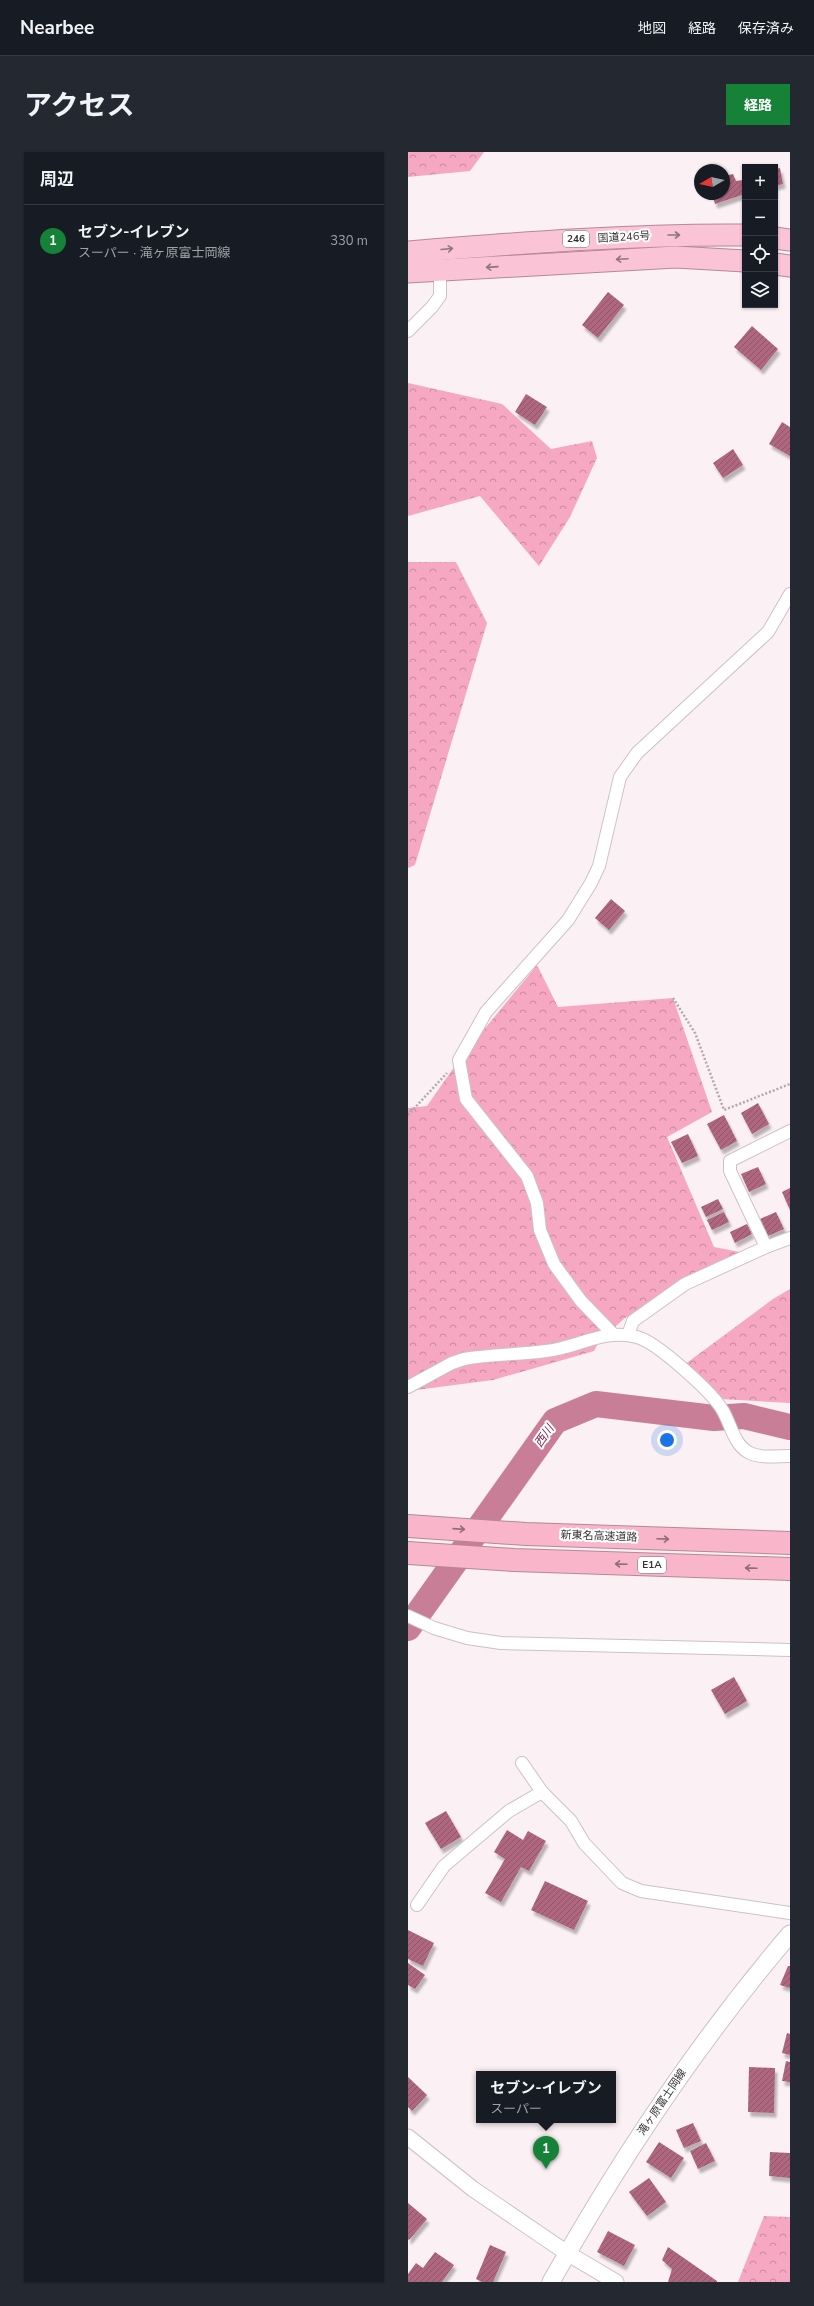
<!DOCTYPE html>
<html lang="ja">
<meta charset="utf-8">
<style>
body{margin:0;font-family:"Nunito Sans","Noto Sans JP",sans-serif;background:#242831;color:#f1f3f6}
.controls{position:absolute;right:12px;top:12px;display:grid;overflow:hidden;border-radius:0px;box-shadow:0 1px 3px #0004}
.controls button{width:36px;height:36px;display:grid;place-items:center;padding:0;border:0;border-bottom:1px solid #363941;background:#171b24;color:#f1f3f6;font:20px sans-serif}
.compass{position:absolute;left:286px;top:12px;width:36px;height:36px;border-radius:50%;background:#171b24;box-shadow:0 1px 3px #0004;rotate:261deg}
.you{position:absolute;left:259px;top:1288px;width:14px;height:14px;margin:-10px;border:3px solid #fff;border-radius:50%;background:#1a73e8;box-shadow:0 0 0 6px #1a73e833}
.badge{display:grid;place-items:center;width:26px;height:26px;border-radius:50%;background:#158238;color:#fff;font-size:13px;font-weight:700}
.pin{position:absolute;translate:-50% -33px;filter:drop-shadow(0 1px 2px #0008)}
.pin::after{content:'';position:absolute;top:21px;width:14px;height:12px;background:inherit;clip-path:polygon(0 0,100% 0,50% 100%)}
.popup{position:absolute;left:68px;top:1919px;width:140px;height:52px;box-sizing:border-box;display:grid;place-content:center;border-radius:0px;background:#171b24;filter:drop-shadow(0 1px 3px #0005);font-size:13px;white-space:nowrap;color:#9ea1a6}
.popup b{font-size:15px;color:#f1f3f6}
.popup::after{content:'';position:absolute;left:50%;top:100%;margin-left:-8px;border:8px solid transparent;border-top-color:#171b24}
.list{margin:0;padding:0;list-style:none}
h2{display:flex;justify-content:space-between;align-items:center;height:52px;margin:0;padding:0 16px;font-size:17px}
h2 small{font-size:13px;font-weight:400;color:#9ea1a6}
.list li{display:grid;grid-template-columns:26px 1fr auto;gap:12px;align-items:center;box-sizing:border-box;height:72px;padding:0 16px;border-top:1px solid #363941}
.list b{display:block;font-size:15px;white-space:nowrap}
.list p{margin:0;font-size:13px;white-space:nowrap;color:#9ea1a6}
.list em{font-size:13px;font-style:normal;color:#9ea1a6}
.icon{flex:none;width:22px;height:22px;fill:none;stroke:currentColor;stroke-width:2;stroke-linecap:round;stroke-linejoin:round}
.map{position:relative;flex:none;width:382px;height:2130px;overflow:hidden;border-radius:0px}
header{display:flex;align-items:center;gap:24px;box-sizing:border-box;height:56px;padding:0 20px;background:#171b24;border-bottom:1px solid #363941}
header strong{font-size:19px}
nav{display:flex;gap:22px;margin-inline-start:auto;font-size:14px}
.intro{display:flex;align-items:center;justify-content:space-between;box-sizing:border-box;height:96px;padding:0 24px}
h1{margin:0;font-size:28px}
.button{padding:10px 18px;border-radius:0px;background:#158238;color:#fff;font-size:14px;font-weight:700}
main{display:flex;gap:24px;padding:0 24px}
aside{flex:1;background:#171b24;border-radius:0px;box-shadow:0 1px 3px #0004}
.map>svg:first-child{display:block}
.forest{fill:url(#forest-crowns)}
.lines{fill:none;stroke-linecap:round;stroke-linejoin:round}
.river{stroke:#c97e97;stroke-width:26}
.building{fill:url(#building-hatch);filter:url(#shadow)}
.minor-casing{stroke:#ccc1c4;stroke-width:14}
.tertiary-casing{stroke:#ccc1c4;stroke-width:17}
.secondary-casing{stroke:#ccc1c4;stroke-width:19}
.trunk-casing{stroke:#b58896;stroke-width:23}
.motorway-casing{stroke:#b58896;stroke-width:24}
.path{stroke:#b2a9ac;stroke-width:2.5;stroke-dasharray:2 2;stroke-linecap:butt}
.minor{stroke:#fff;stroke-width:12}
.tertiary{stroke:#fff;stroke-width:15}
.secondary{stroke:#fff;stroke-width:17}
.trunk{stroke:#fac4d6;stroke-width:21}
.motorway{stroke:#f9b6cb;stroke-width:22}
.oneway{stroke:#8f757d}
.oneway2{stroke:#8f6e78}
.labels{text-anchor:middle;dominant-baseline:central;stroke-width:4;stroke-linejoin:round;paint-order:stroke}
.shield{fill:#fff;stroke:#747172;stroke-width:1}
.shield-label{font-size:10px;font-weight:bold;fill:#383435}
.street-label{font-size:11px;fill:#383435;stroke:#fff}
.water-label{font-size:12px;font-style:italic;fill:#81274d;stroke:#fff}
</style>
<header>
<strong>Nearbee</strong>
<nav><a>地図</a><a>経路</a><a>保存済み</a></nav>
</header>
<div class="intro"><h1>アクセス</h1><a class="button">経路</a></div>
<main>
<aside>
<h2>周辺<small></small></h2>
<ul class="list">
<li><span class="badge">1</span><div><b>セブン-イレブン</b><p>スーパー · 滝ヶ原富士岡線</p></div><em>330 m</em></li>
</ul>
</aside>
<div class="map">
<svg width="382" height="2130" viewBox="0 0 382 2130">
<defs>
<pattern id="forest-crowns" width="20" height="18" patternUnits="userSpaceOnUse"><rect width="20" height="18" fill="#f6a7c1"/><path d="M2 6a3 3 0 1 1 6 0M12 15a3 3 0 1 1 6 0" fill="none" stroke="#c8899e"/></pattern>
<pattern id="building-hatch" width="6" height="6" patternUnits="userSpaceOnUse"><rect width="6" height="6" fill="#af667f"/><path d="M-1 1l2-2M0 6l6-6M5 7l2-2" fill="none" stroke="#8f5569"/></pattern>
<filter id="shadow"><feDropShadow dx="2.5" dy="4.5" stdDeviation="1" flood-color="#0004"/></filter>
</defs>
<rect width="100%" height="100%" fill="#fbf0f3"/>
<g class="forest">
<polygon points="0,0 76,0 62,19 0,25"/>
<polygon points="0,231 94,252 143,297 184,289 189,306 162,365 131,414 72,344 0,364"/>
<polygon points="0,410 48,410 79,471 7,713 0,716"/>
<polygon points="129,813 150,855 265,846 304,960 259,985 306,1095 342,1102 217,1166 191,1189 186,1199 85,1228 0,1239 0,956 19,954 51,908"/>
<polygon points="382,1137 382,1251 313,1247 276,1213 365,1147"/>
<polygon points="356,2064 382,2065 382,2130 330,2130"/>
</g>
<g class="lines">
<polyline class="river" points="0,1476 147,1269 188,1252 306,1266 336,1264 382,1275"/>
</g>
<g class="building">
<polygon points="372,16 375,32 367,34 367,17"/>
<polygon points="325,22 328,29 335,28 337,42 307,52 304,42 316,42 316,24"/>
<polygon points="200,140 216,153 190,186 174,173"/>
<polygon points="344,174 370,197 353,218 326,195"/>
<polygon points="118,242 139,255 127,273 107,260"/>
<polygon points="374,270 382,275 382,304 361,292"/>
<polygon points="325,297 335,313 315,326 305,311"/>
<polygon points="203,747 217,759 201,778 187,766"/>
<polygon points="350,951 361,972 344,982 333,961"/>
<polygon points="316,963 329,989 313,998 299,972"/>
<polygon points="280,982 290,1004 274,1011 263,990"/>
<polygon points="350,1015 358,1032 341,1040 333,1022"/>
<polygon points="382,1036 382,1058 374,1040"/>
<polygon points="310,1047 315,1057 298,1065 293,1055"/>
<polygon points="316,1060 321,1070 304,1078 299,1068"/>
<polygon points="368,1060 376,1077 360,1084 352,1067"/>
<polygon points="339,1072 344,1082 327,1091 322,1080"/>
<polygon points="326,1525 339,1549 317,1562 303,1538"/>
<polygon points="38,1659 53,1685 33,1697 17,1671"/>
<polygon points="99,1678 115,1688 120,1679 138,1689 121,1719 113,1715 93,1750 77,1741 97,1707 86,1700"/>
<polygon points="137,1729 180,1749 166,1778 123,1758"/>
<polygon points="0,1778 26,1791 15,1814 0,1807"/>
<polygon points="0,1811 17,1823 7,1837 0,1833"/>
<polygon points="380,1814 382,1814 382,1836 372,1833"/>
<polygon points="379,1881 382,1882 382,1903 374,1901"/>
<polygon points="378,1909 382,1910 382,1930 374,1929"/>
<polygon points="341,1915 367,1916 366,1961 340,1960"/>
<polygon points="0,1925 19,1943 4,1959 0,1955"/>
<polygon points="285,1971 293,1989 276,1996 268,1978"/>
<polygon points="251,1990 276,2006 263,2026 238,2010"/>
<polygon points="298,1991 307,2009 290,2017 282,1999"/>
<polygon points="362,2000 382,2001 382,2026 361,2024"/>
<polygon points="241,2026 258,2050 239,2064 221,2040"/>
<polygon points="0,2051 19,2067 1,2088 0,2087"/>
<polygon points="200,2079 227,2093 216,2114 189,2100"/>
<polygon points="82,2093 98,2100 85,2130 74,2130 68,2127"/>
<polygon points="260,2095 309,2129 309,2130 260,2130 264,2117 254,2108"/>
<polygon points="27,2100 46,2113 34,2130 0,2130 0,2122 8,2111 15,2116"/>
</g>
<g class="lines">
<g class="minor-casing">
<g id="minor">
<polyline points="0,179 24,155 32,144 32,118"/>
<polyline points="358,1095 322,1019 322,1009 382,979"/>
<polyline points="205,1182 173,1149 146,1112 132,1078 129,1051 119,1024 58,947 51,908 78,860 160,768 183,731 191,714 212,625 229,601 360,480 382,442"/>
<polyline points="220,1183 225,1169 277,1132 358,1095 382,1086"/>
<path d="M0 1235 44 1211 56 1207C83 1202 110 1203 138 1199 169 1196 196 1176 229 1185 249 1190 306 1242 315 1259 323 1273 326 1292 340 1300 352 1307 369 1304 382 1304"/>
<polyline points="0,1464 26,1476 59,1486 93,1491 382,1498"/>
<polyline points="114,1611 134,1640 163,1669 176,1691 214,1731 233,1739 382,1761"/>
<polyline points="9,1753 36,1714 101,1659 134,1640"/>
</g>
</g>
<g class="tertiary-casing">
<polyline id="tertiary" points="0,1985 65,2037 159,2101 208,2130"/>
</g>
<g class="secondary-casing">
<path id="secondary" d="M143 2130C212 2007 290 1890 382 1782"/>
</g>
<g class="trunk-casing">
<g id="trunk">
<polyline points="367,86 382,88"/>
<path d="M0 100C112 91 224 82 337 83"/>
<polyline points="367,112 382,114"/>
<polyline points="0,120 268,105 337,109"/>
</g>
</g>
<g class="motorway-casing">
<g id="motorway">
<polyline points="0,1374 118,1382 382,1391"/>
<polyline points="0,1401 106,1408 382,1417"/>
</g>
</g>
<g class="path">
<polyline points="265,846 287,881 316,958 382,932"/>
<polyline points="0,963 39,921"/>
</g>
<use href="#minor" class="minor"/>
<use href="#tertiary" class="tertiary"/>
<use href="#secondary" class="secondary"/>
<use href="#trunk" class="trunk"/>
<use href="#motorway" class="motorway"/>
</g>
<defs><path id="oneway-shaft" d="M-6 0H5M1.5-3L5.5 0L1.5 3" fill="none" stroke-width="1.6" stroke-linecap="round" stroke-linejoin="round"/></defs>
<g class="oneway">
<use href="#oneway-shaft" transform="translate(266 83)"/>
<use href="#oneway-shaft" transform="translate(39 97) rotate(-5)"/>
<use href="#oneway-shaft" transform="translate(214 107) rotate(177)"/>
<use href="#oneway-shaft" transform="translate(84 115) rotate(176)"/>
</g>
<g class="oneway2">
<use href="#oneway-shaft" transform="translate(51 1377) rotate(4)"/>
<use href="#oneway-shaft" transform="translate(255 1387) rotate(2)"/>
<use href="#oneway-shaft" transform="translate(213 1412) rotate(-178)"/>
<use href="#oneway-shaft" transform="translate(343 1416) rotate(-178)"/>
</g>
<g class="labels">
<g class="shield">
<rect x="155" y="79" width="26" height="16" rx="3"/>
<rect x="230" y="1405" width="28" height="16" rx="3"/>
</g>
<g class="shield-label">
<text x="168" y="87">246</text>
<text x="244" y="1413">E1A</text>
</g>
<g class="street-label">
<text transform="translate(216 85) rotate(-3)">国道246号</text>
<text transform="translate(191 1384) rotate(2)">新東名高速道路</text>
<text transform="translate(254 1950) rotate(-56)">滝ヶ原富士岡線</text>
</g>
<g class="water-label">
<text transform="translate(136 1284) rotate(-55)">西川</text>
</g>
</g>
</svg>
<div class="controls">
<button>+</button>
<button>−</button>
<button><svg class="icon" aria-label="locate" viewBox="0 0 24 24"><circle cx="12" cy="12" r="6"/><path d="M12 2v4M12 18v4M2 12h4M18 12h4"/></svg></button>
<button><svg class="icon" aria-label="layers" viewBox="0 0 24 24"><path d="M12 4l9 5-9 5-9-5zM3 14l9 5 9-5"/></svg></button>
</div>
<svg class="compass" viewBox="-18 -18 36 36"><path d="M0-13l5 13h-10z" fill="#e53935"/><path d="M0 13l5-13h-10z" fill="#9ea1a6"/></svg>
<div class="you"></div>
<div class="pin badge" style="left:138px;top:2017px">1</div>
<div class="popup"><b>セブン-イレブン</b>スーパー</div>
</div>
</main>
